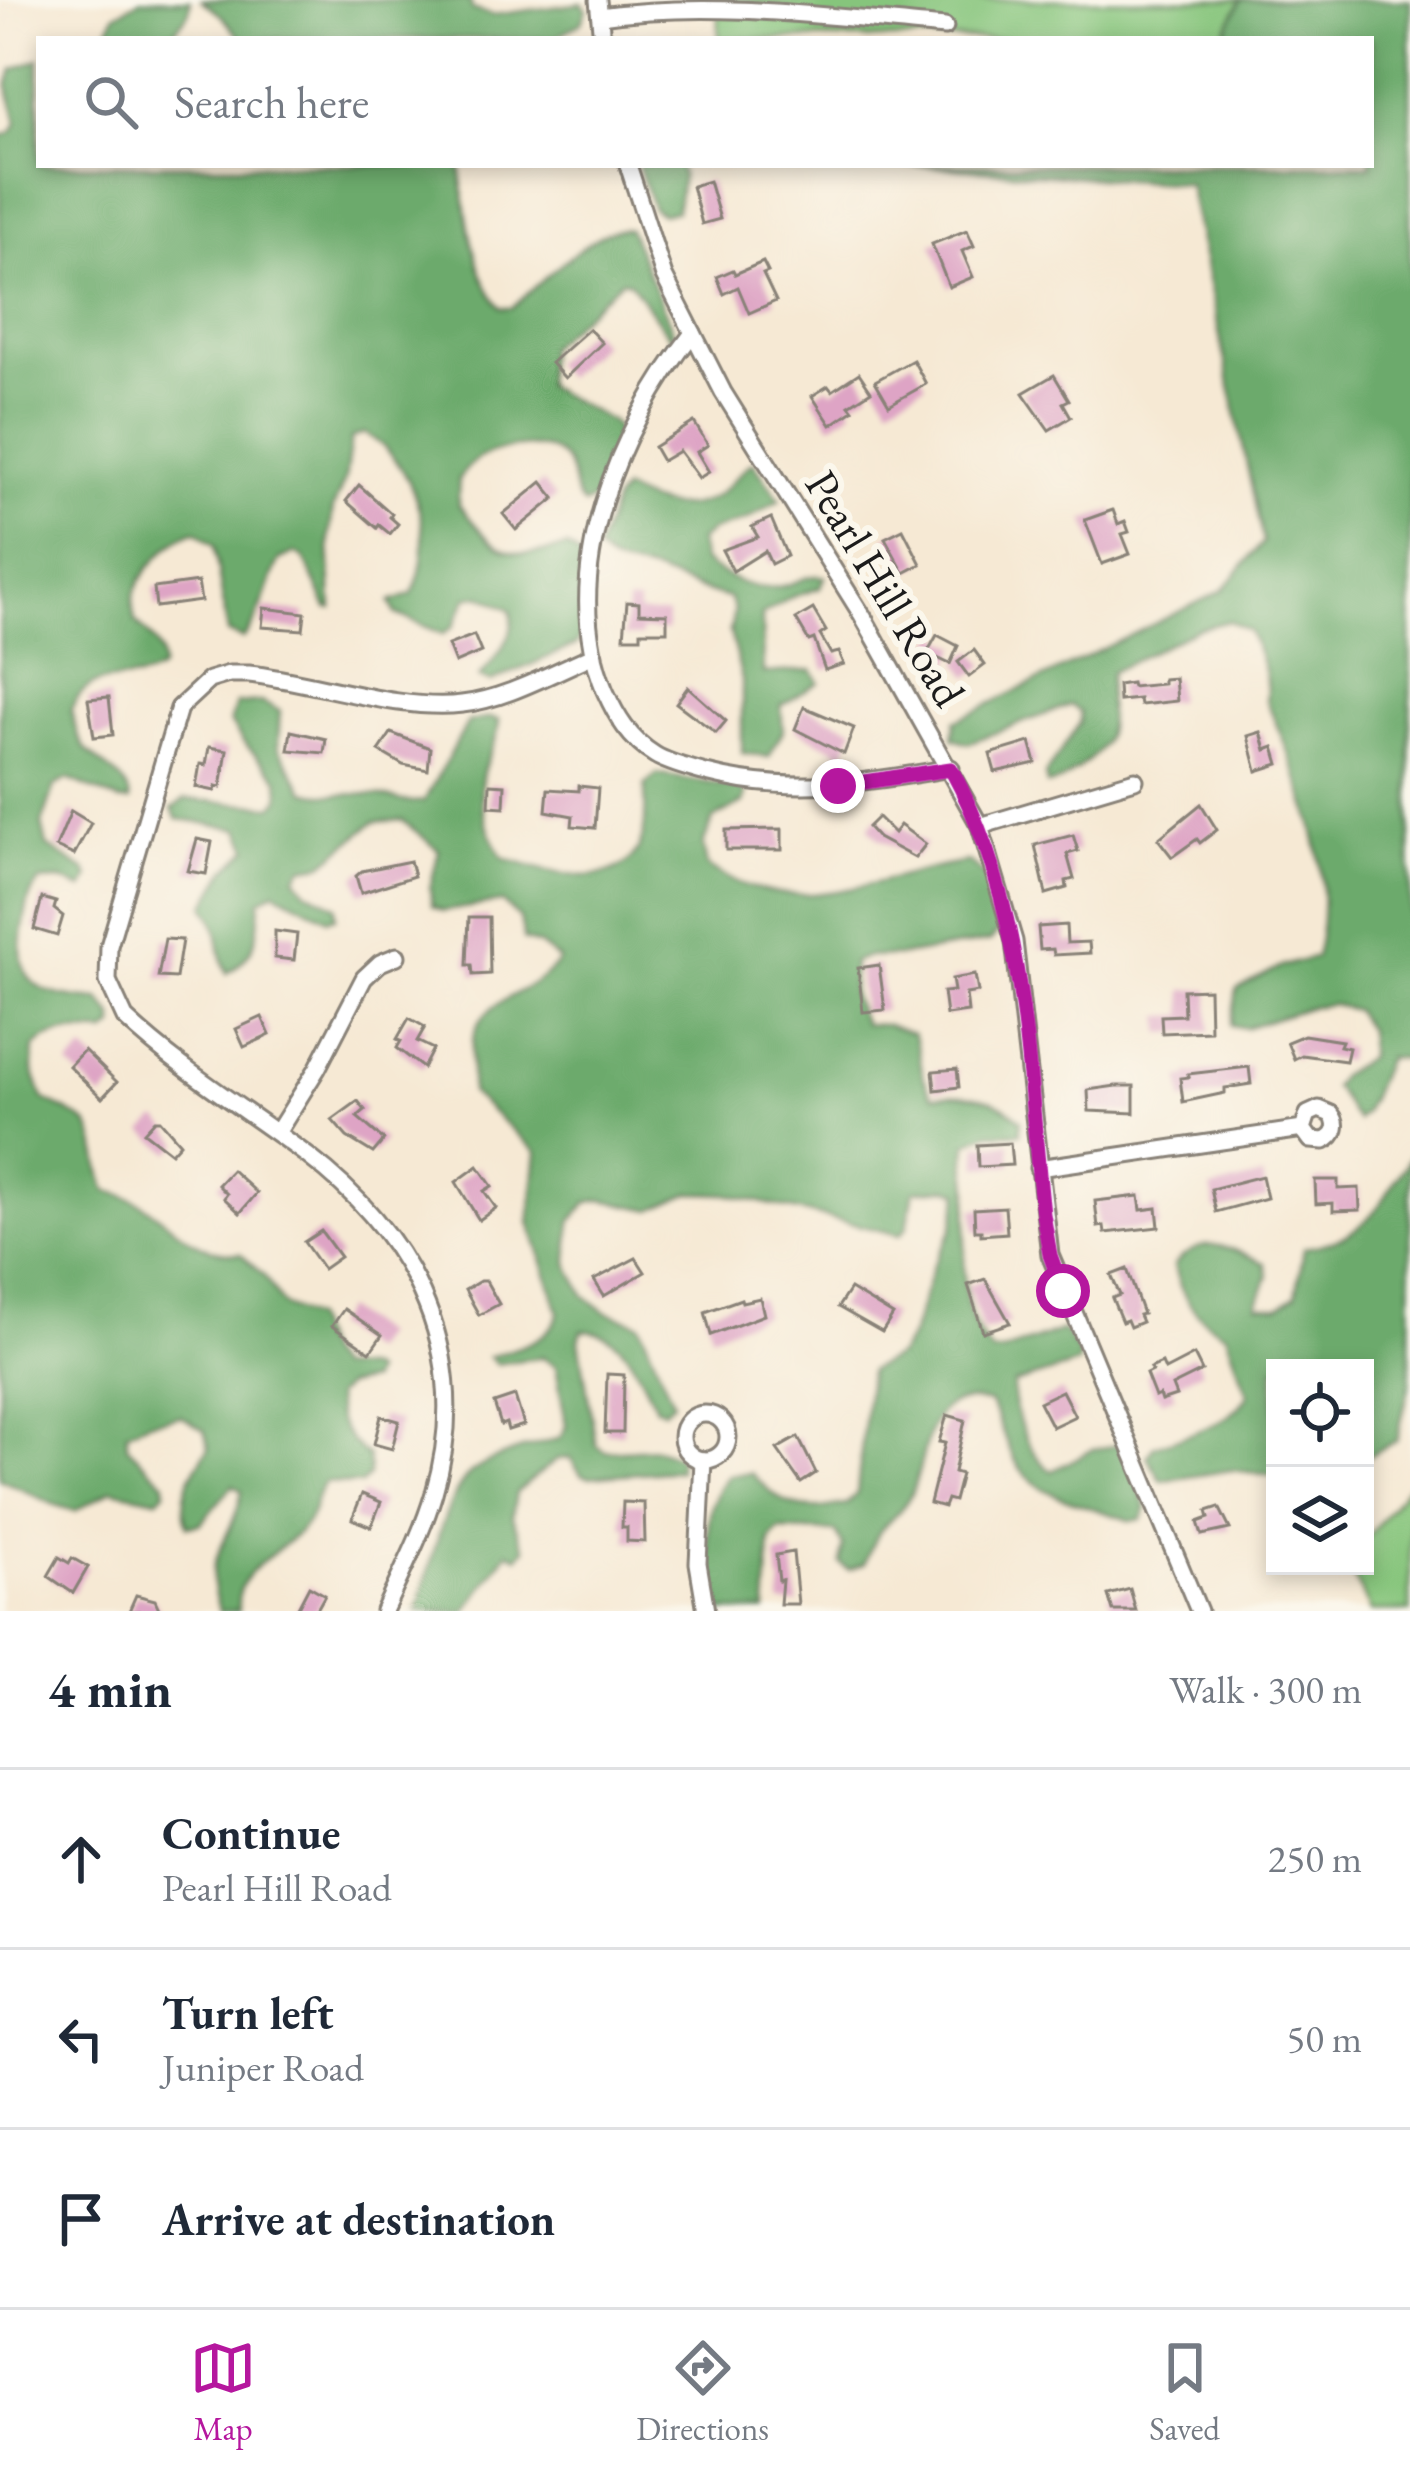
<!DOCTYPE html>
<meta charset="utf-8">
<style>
body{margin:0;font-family:"EB Garamond",serif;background:#f2f2f3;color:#1f2937}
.controls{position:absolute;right:36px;bottom:36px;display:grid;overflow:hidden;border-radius:0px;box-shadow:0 6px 18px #0003}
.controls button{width:108px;height:108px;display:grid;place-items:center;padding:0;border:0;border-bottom:3px solid #e0e1e3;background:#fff;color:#1f2937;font:60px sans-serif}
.stop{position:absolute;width:36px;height:36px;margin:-27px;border:9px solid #b5179e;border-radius:50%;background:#fff}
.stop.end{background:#b5179e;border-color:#fff;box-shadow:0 3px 12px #0008}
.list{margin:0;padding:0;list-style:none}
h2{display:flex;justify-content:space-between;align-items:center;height:156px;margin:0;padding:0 48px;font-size:51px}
h2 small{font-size:39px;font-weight:400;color:#747a83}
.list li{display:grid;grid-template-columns:78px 1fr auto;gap:36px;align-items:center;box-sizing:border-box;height:180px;padding:0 48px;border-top:3px solid #e0e1e3}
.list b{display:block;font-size:45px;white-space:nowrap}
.list p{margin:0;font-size:39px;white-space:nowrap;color:#747a83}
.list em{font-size:39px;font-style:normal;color:#747a83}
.icon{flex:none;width:66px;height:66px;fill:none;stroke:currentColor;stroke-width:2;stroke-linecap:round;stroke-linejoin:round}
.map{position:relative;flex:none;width:1410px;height:1611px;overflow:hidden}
.search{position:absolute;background:#fff;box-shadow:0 6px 18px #0003;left:36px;right:36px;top:36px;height:132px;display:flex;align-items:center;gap:30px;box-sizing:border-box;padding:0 42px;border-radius:0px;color:#747a83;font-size:45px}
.sheet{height:696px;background:#fff}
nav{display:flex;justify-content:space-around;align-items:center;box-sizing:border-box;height:168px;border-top:3px solid #e0e1e3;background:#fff;font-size:33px;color:#747a83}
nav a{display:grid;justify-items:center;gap:6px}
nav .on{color:#b5179e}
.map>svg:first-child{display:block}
.green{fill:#86c57c;stroke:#51704c;stroke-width:3}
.forest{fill:#6caa6c;stroke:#446344;stroke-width:3}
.building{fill:#dea4c5}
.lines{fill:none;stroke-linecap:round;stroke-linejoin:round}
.minor-casing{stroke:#898278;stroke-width:21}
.minor{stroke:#fff;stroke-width:15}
.route{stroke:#b5179e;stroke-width:15}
.labels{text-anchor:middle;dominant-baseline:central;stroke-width:12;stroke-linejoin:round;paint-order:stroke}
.street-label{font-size:45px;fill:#1c1c1c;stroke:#fbf7ec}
</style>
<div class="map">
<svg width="1410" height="1611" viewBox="0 0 1410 1611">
<rect width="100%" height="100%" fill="#fbf7ec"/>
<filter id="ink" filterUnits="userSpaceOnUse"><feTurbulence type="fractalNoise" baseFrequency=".00833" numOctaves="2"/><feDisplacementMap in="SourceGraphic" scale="24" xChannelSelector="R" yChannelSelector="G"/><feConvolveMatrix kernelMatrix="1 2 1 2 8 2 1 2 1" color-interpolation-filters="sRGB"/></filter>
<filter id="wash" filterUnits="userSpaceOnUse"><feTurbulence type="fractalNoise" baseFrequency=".004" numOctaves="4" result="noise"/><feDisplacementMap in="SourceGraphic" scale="48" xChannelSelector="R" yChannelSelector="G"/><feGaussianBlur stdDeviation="2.7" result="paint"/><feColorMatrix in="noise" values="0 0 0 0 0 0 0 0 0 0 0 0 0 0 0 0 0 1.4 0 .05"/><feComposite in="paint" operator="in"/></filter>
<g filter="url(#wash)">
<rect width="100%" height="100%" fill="#f6e9d4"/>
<g class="green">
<polygon points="718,0 1241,0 1222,39 719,39"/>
<polygon points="1410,1483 1410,1611 1371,1611 1348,1566 1365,1566 1365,1540"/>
</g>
<g class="forest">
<path d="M140 0H190C192 19 176 23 171 39H105L114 15Z"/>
<polygon points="201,0 470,0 472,9 492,15 582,3 587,10 582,22 553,39 241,39 222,16"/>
<path d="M1241 0H1410V1058H1387L1365 1111 1357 1120C1346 1111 1346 1099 1333 1087L1340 1076 1368 1058V1032L1354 1010 1331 1004 1310 1007 1245 1028 1231 1025 1237 989 1280 967 1316 957C1338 867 1301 781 1266 700 1270 676 1258 653 1249 631L1229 621 1197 629 1111 672C1101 716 1125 734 1080 767 1069 775 1061 784 1047 785L1045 775 1080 722V712L1070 705 968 743 953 738 955 721 1223 590 1263 542 1188 184 905 165H1371V39H1222Z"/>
<path d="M39 59V165H460C467 210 470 271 501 308H512C535 288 600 221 629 229L673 330V337L669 336 630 282 622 280 548 347 545 373 547 387 612 422 619 433 594 499 584 505C570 494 576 475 565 461 548 438 503 447 481 457 472 461 465 471 459 478L458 504C499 553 504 562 568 547L580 557C581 583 591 624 576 645L491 682 479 678C495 657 518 637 511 610L480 595 467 598 453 627 443 634 396 614 390 602 412 594C438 541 417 462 364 433L351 438 345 480 333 508 329 539 332 608H327L304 558 295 553 280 559C267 585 262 618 243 639L228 633 214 546 196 531C173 536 136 576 133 601 132 608 134 614 135 621 150 636 164 647 161 669 129 692 92 662 71 710 74 723 77 737 85 748 100 767 129 775 130 801H120L68 779 55 786 42 824 47 846 86 871 89 878 83 889 61 880 40 881C28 894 27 907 24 924 11 989 45 996 100 1000L114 1017V1027L106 1033C80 1033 54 1028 34 1048L33 1070 43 1099C56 1106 77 1114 87 1124 98 1136 98 1172 107 1191 165 1202 179 1254 241 1254L265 1277 283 1305 312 1318 325 1354 336 1368 367 1369 373 1373 370 1381 346 1386 335 1396C336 1425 345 1438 368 1457L369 1475 361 1485 325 1482C313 1495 316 1512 305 1525 281 1555 234 1566 238 1611H220C198 1560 233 1541 242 1491L233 1485 200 1524 188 1526C177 1496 191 1472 209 1448L204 1430 181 1416 148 1422 127 1432V1446L165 1483V1492L158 1499 112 1490 75 1511 55 1505 0 1479V136L11 133 17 123 8 85 13 69Z"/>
<polygon points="638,165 679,165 682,177 676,211 662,214 653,209"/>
<path d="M753 462 780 500 746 520 711 531 699 540 703 561C726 579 758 594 786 585 801 581 810 573 825 577L820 588 792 597 762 615 763 673 812 670 819 682 781 706 783 731 769 757 742 753V680L730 632 734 610 729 598C705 592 684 584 661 575 637 565 615 572 597 550L615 500 624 490C653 506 687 515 717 495 731 485 739 471 753 462Z"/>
<path d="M261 702 280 711 278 747 305 791C330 798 350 792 375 795 396 797 400 804 424 801L468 722 490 718 499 720C499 737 490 750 485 766 474 798 487 831 503 858 540 869 610 895 637 851 648 832 645 805 645 785L657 774 739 788 746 794 743 803 713 819 703 845 707 866C797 926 876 874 969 862L989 878 1000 929 991 941 901 956 865 957 853 962 852 994 864 1024 887 1025 913 1034C924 1058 917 1074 933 1095 968 1093 994 1094 1021 1120L1020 1133H988L968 1143C963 1159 969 1172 969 1189 968 1248 950 1303 992 1352H1002L1063 1330 1079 1354 1078 1364 1014 1384C1010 1410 1030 1457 1052 1471L1094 1449 1118 1445 1123 1449 1147 1508 1142 1519 1132 1521C1097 1508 1039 1499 1018 1465 1006 1447 1000 1422 990 1403 921 1386 930 1453 911 1494 904 1509 891 1518 881 1530 873 1539 869 1553 864 1564L849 1570 840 1563 843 1546 836 1532 779 1530 770 1541 766 1611H721C707 1570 697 1509 729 1475L751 1473C785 1507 798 1513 846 1505L857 1493 869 1371 898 1355 911 1336 933 1265 952 1230 960 1192 948 1188 914 1191 907 1227 900 1235 726 1194 690 1193 652 1210 602 1200 588 1202 571 1222 568 1263 584 1295 604 1311 640 1324 673 1402 664 1410 656 1407C639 1375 625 1330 582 1330L579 1340 596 1445 605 1451 655 1448 678 1457 679 1470 589 1477 581 1475 570 1458 557 1459 516 1493 512 1517 525 1549 518 1557 508 1552 466 1611H417C428 1576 444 1494 472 1472 496 1454 532 1447 560 1438L566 1426 556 1366 543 1357 496 1364 489 1357C515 1348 552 1341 559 1312L530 1222 537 1152 471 1093C472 1075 469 1052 474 1035 484 996 540 992 559 960L539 945 524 940 520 919 502 902 444 911 432 906 430 888 439 850 402 820 374 822 323 864 303 867 296 877 305 889 336 906V917L328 919 275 891 260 900C259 932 257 956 227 973 215 946 223 930 205 906L226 870 249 848 240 829 177 819 172 809 185 799 273 806 280 799 279 779 243 742 230 722 236 704Z"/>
<path d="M1410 1157V1382L1397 1440 1365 1458V1368H1275V1476L1232 1470 1162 1481 1147 1457 1153 1447C1184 1434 1233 1426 1248 1394L1226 1334C1196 1318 1181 1299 1174 1266 1201 1232 1230 1247 1265 1263L1268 1276 1257 1305 1278 1307 1296 1295 1304 1248C1365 1240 1380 1205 1410 1157Z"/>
</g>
<g id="blocks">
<g class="building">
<polygon points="709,181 720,219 702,224 692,186"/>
<polygon points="967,230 974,246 962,251 973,277 949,287 932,244"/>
<polygon points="763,262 768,272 763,274 776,301 749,313 738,287 724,294 717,277 733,270 735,274"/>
<polygon points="589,329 602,343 565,378 551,363"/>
<polygon points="913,360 926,384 889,405 875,381"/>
<polygon points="859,373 871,391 849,405 853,410 831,425 812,396 828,386 832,391"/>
<polygon points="1054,375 1069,400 1063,403 1071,417 1049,430 1023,393"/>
<polygon points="694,422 708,445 697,452 709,472 699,478 679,451 662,461 654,447"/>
<polygon points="542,482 555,498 516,530 503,514"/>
<polygon points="359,485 392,514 390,517 398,524 390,534 379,525 377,528 346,501"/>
<polygon points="1113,510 1118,524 1125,521 1129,532 1122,534 1130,554 1102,564 1085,520"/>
<polygon points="771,518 787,556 771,564 765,551 733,571 722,550 758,537 752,527"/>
<polygon points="903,529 921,564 904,573 885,538"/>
<polygon points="198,582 201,601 156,607 154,588"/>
<polygon points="627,602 639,603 639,613 667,614 667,631 641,631 641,637 624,637"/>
<polygon points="264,608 305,613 303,630 262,627"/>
<polygon points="813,609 826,631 820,635 831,654 839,652 844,664 825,670 814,639 809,641 796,619"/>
<polygon points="474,635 481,652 455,663 448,645"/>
<polygon points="937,635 958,646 950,664 927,653"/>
<polygon points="974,650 985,665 969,677 958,662"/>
<polygon points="1175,678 1177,701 1140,705 1139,699 1119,701 1118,685 1131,683 1132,687 1163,684 1163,679"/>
<polygon points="688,687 726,721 716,733 676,703"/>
<polygon points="109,697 113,735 94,737 88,699"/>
<polygon points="804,707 854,728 844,754 795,729"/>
<polygon points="291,731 326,739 324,753 288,750"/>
<polygon points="1261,732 1266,750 1274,747 1279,764 1257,771 1248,736"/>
<polygon points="391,733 430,748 428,770 403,765 379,751"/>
<polygon points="1030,742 1036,763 995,772 990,754"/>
<polygon points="209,747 227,750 221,787 216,786 215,791 196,787 200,764 206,765"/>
<polygon points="490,784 505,785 504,807 489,806"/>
<polygon points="579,786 598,788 595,828 572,826 573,816 546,811 548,789 579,791"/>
<polygon points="1201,804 1217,830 1200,843 1197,839 1172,857 1158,839"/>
<polygon points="71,811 91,823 74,855 56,847"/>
<polygon points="878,817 894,833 900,825 926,844 915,858 878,838 868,827"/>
<polygon points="782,829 782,850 726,850 726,830"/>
<polygon points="1073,835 1078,851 1067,854 1074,879 1066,881 1067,888 1046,894 1035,845"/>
<polygon points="197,839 212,842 206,874 188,871"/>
<polygon points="410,861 414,876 361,893 356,876 362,871"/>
<polygon points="42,898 56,902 54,909 63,916 57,936 34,929"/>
<polygon points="469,917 489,917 490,974 473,975 472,965 467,965"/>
<polygon points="1066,925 1067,943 1089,942 1090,953 1054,955 1053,949 1040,950 1038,927"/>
<polygon points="275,931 297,934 294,960 275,958"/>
<polygon points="165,939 182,940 176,978 158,977"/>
<polygon points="879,965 885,1010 863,1012 858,968"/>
<polygon points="975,975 978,992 966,994 968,1012 946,1015 943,992 954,991 952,979"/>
<polygon points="1209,989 1210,1031 1162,1033 1161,1016 1184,1015 1183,990"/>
<polygon points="262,1017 270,1035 244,1047 236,1029"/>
<polygon points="409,1018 425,1027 417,1041 433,1049 423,1068 397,1048 401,1041 397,1039"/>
<polygon points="1304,1035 1342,1041 1340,1046 1349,1048 1346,1061 1302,1055 1294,1059 1287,1042"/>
<polygon points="84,1050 117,1082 102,1098 69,1066"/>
<polygon points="1249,1067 1251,1084 1225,1088 1225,1093 1183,1102 1180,1078 1189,1077 1188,1074"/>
<polygon points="957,1069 959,1087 935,1090 933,1071"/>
<polygon points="1116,1086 1134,1086 1134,1113 1089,1111 1088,1090"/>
<polygon points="358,1101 365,1110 357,1117 384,1140 373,1153 347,1137 332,1120"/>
<polygon points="155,1120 160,1120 180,1143 171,1153 144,1132"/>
<polygon points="1010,1143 1012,1165 978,1167 977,1145"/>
<polygon points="478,1166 492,1186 484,1191 496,1208 479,1220 456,1182"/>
<polygon points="232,1170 257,1193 240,1213 224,1198 227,1194 218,1185"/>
<polygon points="1262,1176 1267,1198 1216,1212 1211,1189"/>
<polygon points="1315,1180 1338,1180 1338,1189 1359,1188 1360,1210 1333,1211 1333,1203 1316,1204"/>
<polygon points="1139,1196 1141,1210 1157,1208 1159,1227 1105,1233 1104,1226 1098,1227 1095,1201"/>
<polygon points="1005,1207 1007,1233 981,1235 981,1231 975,1231 974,1209"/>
<polygon points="321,1231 340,1257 323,1269 304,1242"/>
<polygon points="636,1258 645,1272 604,1296 594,1280"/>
<polygon points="1127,1269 1143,1314 1139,1315 1142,1322 1130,1327 1127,1320 1122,1322 1112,1298 1120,1295 1111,1275"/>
<polygon points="985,1279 1010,1323 983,1332 968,1285"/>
<polygon points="480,1281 486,1281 499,1304 479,1315 465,1290"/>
<polygon points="850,1289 893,1315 882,1332 838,1307"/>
<polygon points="760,1298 764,1315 711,1335 705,1312 741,1299 742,1302"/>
<polygon points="344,1309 382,1335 370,1352 332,1326"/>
<polygon points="1194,1355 1202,1371 1172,1386 1176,1396 1161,1401 1159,1395 1155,1397 1146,1374 1152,1371 1150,1368 1162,1363 1165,1370"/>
<polygon points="607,1374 624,1375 623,1433 605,1433"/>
<polygon points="1062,1391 1075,1416 1052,1427 1039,1402"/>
<polygon points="515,1396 524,1425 508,1430 506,1423 501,1425 494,1403"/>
<polygon points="947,1415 965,1420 954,1472 961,1474 954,1501 947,1499 944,1507 930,1503 945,1443 939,1442"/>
<polygon points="381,1416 399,1421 392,1449 374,1444"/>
<polygon points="798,1437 816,1473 801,1483 777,1449"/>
<polygon points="362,1494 381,1502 371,1527 352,1519"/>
<polygon points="623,1502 644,1503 645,1542 627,1541 627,1527 622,1527"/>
<polygon points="1219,1507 1230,1529 1202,1535 1198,1522 1209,1518 1207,1511"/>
<polygon points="793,1552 798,1604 780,1604 782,1580 779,1581 776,1555"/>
<polygon points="59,1557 69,1563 72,1558 88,1567 73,1593 48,1576"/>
<polygon points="309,1586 325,1595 316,1611 296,1611"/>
<polygon points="1130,1589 1136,1611 1113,1611 1108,1595"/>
<polygon points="136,1595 155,1600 160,1611 129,1611"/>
</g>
</g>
</g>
<g filter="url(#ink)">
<use href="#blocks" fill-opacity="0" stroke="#898278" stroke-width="3"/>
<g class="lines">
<g class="minor-casing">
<g id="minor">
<polyline points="598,0 602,39"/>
<path d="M600 16C715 0 830 17 945 27"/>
<polyline points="628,165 664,276 723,392 862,615 980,826 1014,941 1050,1255 1199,1611"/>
<path d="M693 333C620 426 556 574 605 691 616 716 630 740 655 755 670 764 689 768 706 773 790 795 866 783 951 768"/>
<polyline points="980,826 1135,780"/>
<polyline points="277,1133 317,1069 364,978 380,963 397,956"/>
<path d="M1038 1168 1303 1129 1308 1114 1319 1109 1331 1114C1339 1124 1336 1136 1324 1141L1311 1140 1303 1129"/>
<circle cx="705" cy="1437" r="23"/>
<polyline points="703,1460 698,1563 706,1611"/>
<path d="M384 1611C402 1572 422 1534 434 1493 474 1357 416 1238 308 1156 248 1111 180 1070 125 1018L108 981 109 946 179 708 209 680 229 674H249C313 681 401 712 462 704 507 699 553 672 594 655"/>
</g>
</g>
<use href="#minor" class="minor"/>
</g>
</g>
<g class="lines" filter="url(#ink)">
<path class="route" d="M838 786 951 769C1027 908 1026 1060 1043 1214L1050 1255 1063 1291"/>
</g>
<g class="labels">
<g class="street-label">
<text transform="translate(886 588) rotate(59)">Pearl Hill Road</text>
</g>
</g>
</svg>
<div class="controls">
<button><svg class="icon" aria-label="locate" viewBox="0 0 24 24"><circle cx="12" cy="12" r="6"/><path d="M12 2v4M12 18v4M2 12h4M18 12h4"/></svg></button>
<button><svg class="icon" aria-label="layers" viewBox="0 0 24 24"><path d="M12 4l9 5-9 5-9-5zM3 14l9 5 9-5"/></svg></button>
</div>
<div class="stop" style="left:1063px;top:1291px"></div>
<div class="stop end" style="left:838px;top:786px"></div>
<div class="search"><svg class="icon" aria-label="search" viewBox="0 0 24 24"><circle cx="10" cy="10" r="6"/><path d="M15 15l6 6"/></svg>Search here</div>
</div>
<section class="sheet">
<h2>4 min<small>Walk · 300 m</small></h2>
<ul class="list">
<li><svg class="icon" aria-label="ahead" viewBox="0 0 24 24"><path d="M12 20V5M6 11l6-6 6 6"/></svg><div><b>Continue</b><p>Pearl Hill Road</p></div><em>250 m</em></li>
<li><svg class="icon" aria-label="left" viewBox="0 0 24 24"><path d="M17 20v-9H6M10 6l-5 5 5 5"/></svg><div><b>Turn left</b><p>Juniper Road</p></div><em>50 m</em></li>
<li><svg class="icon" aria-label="arrive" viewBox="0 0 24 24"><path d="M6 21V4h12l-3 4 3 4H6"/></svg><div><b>Arrive at destination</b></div></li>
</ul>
</section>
<nav>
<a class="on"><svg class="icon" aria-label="map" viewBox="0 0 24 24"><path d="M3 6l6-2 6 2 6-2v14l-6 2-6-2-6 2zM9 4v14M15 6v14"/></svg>Map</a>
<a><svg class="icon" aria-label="directions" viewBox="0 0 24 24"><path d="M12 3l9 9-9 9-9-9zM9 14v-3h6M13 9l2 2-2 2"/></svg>Directions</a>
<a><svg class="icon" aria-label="saved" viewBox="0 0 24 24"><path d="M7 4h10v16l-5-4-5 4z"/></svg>Saved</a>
</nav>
